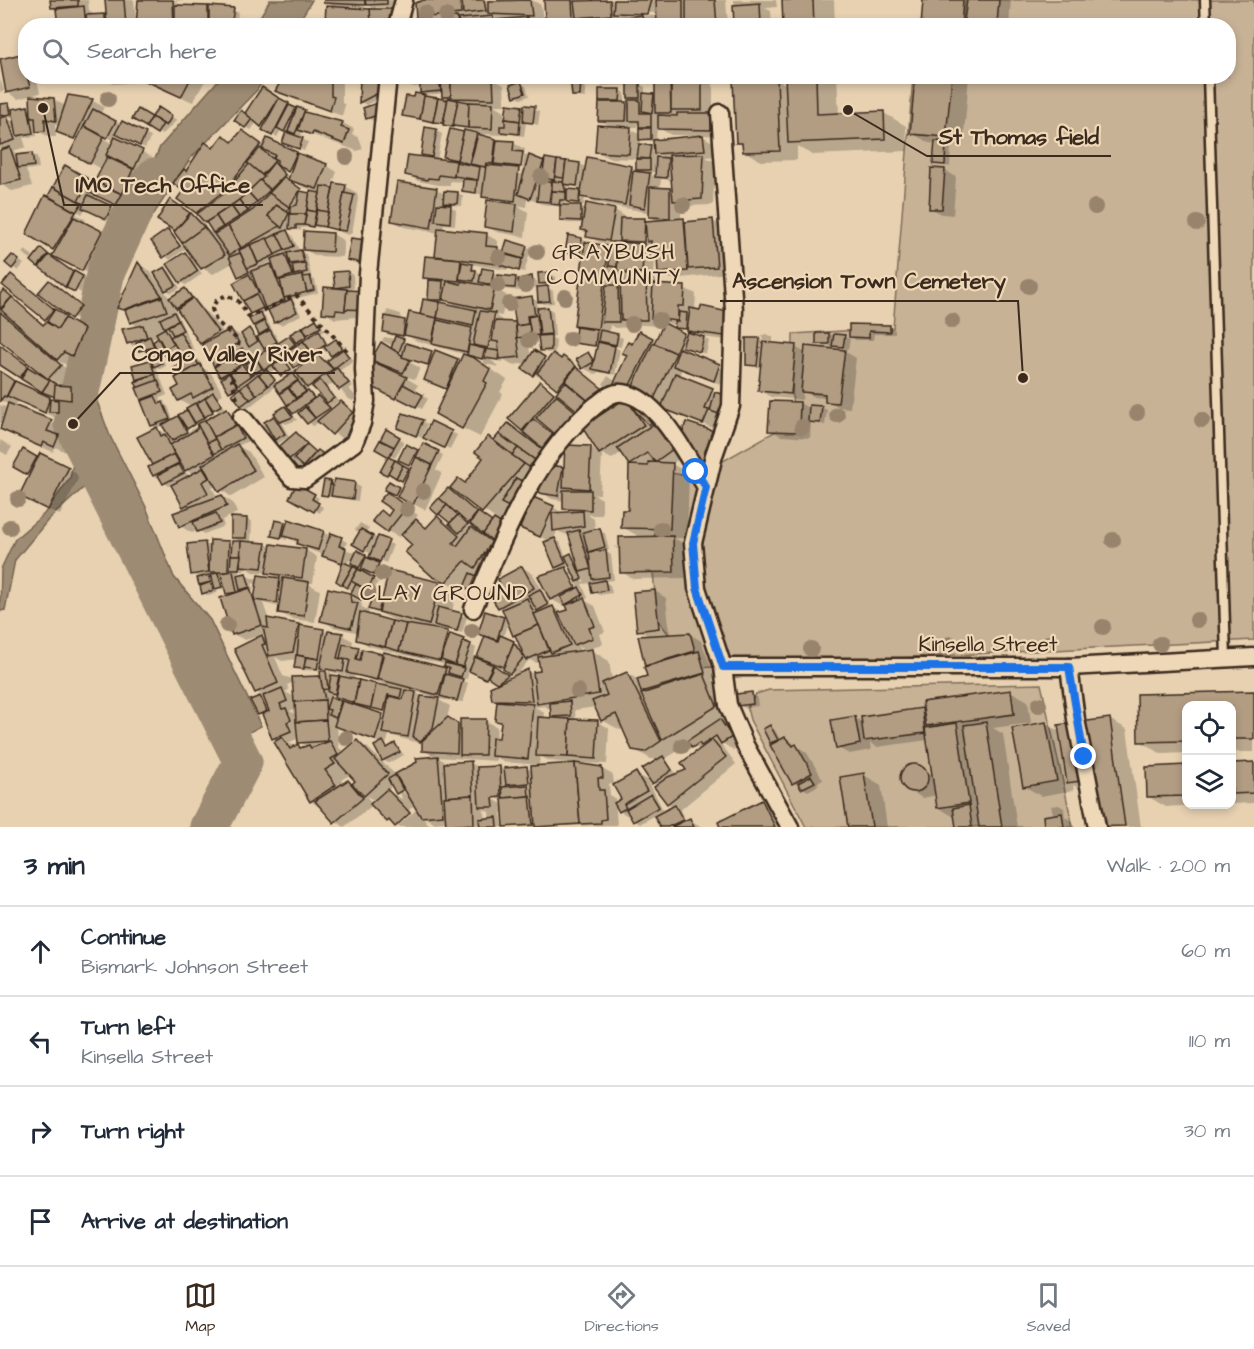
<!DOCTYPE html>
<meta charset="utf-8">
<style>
body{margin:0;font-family:"Architects Daughter",sans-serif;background:#f2f2f3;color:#1f2937}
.controls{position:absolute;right:18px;bottom:18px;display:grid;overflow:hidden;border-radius:12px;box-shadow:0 3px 9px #0003}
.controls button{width:54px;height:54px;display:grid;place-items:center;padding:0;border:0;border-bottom:2px solid #e0e1e3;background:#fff;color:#1f2937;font:30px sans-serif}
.stop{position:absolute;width:18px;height:18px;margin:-14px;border:4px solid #1a73e8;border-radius:50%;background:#fff}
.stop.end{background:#1a73e8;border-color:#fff;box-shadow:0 2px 6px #0008}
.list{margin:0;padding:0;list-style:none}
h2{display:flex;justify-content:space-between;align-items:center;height:78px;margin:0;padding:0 24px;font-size:26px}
h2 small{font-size:20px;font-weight:400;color:#747a83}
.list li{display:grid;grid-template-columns:39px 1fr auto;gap:18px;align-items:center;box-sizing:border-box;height:90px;padding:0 24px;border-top:2px solid #e0e1e3}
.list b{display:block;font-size:22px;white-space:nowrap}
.list p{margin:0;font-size:20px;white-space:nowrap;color:#747a83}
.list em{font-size:20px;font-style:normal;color:#747a83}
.icon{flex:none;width:33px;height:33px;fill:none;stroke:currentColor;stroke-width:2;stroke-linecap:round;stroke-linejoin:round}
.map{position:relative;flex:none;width:1254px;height:827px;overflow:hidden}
.search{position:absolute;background:#fff;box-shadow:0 3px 9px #0003;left:18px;right:18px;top:18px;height:66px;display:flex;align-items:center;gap:15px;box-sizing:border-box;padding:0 21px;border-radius:24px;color:#747a83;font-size:22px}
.sheet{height:438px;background:#fff}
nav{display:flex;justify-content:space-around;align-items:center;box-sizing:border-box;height:84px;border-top:2px solid #e0e1e3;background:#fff;font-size:16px;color:#747a83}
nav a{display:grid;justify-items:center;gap:3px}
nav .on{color:#3b2a1e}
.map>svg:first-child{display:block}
.green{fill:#c7b296;stroke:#816e5a;stroke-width:1.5}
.water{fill:#9d8b73;stroke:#766451;stroke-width:1.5}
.shadow{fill:#0003;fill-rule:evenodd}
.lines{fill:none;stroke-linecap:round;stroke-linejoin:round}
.river{stroke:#9d8b73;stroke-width:39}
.building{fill:#b29d83;stroke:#3b2a1e;stroke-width:1.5}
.lane-casing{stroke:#3b2a1e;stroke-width:13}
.street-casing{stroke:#3b2a1e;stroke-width:21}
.path{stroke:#3b2a1e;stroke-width:4;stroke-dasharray:4.5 4.5;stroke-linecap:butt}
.lane{stroke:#eed8b7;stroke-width:8}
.street{stroke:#eed8b7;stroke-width:16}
.tree{fill:#98846d}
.route{stroke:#1a73e8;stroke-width:8}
.labels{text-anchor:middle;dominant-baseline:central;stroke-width:4.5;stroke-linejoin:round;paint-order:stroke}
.street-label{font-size:21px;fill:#3b2a1e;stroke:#eed8b7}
.neighbourhood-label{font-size:22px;letter-spacing:1.5px;fill:#3b2a1e;stroke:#eed8b7}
.leader{fill:none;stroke:#3b2a1e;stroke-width:2}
.callout-dot{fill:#3b2a1e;stroke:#eed8b7;stroke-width:2}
.callout-label{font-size:22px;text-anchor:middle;font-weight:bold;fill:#3b2a1e;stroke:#eed8b7;stroke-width:4.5;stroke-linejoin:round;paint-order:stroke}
</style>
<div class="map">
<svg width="1254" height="827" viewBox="0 0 1254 827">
<rect width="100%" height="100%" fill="#e7d1b1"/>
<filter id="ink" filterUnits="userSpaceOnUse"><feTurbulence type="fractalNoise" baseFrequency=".0167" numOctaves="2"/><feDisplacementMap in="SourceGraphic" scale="12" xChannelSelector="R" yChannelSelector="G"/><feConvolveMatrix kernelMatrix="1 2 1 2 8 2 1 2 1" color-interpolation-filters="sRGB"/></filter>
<g filter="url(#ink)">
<g class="green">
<polygon points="965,0 1254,0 1254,640 695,668 657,619 651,548 671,473 695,477 792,422 793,334 893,328 913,77 1228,76 1228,26 962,25"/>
<polygon points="1041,684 1073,827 806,827 750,720 747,708 756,694 769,690"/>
</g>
<g class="water">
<polygon points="270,0 312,0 297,25 255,25"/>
<polygon points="221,77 265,77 257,90 190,159 111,279 110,321 95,396 110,436 146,507 174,577 210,620 261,726 242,736 115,481 101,472 48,520 15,560 5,610 0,611 1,569 15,539 44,514 70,478 80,431 84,391 96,323 115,254 160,147"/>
</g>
<g class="shadow">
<polygon points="52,0 88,0 89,11 96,16 108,18 106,0 134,0 136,20 142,0 186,0 174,1 184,7 233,10 238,13 236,26 59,26 58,11 52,8"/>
<polygon points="325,0 359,0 358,3 393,26 335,26 326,20 335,8"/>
<polygon points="359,0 406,0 395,8 376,7 376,10"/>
<polygon points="426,0 532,0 541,5 543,22 531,21 538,26 496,26 496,23 493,23 493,26 429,24 418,18"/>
<path d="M545 0H726L728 26H658V20H646L653 26H557L547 19ZM625 12 655 13V16L625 15Z"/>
<polygon points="734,0 776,0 777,7 765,8 771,11 772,26 735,26"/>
<polygon points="784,0 834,0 835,26 785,26"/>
<polygon points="924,0 1011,0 1009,26 923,26"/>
<polygon points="21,55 26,58 26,76 36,76 40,93 18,99 7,92 0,61"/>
<polygon points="198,76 205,81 193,102 139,79 139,82 113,84 102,76"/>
<polygon points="286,76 331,76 342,83 342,103 345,105 342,116 277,91"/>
<polygon points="349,76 370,76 387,94 366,105 361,102 361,78"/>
<polygon points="402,76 508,76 495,80 504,85 505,105 494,105 504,111 504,127 521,107 540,111 538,125 526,122 524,136 503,133 503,135 481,134 469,130 470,104 467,104 466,129 409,118 404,115 416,95 450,100 443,96 443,93 427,95 422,92 421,86 414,87 402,80"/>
<polygon points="536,76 556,76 541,79"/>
<polygon points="571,76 585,76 585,98 573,96"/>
<path d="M589 76H626V84H640L645 87V95L657 97V76H713V116L722 136 701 135 714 143 715 156 706 157 715 162 713 205 686 206 681 203V222L713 221 724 227 728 273 671 279 660 272 659 260 655 257 654 279 657 281V286L684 288 696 294 695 310 727 313 735 341 702 337 709 341 706 354 684 347 682 351 731 372 725 386 682 369 679 376 724 396 716 416 719 418 715 429 675 413 640 394 612 390 603 384 608 376 616 382 640 333 656 342 683 334 697 336 689 330 658 320V326L630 324V327L615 328 610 325 609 333 623 338 621 347 611 345 620 350 615 375 599 372 595 374 583 368 588 354 596 359 598 347 576 342 583 330 576 326 584 259 567 252 582 239 592 245 611 249 612 245 599 242 587 236 588 232 582 229 584 223H567L561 220 562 207 542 204 527 198 526 207 517 205 528 212 525 237 497 232 485 226 495 203 483 195 463 190 464 182 450 181V185H439L418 181 407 174 431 159 423 154 436 131 442 134 437 160 454 162 445 157 469 133 513 143 525 149 524 154 546 163V160L580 164 587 168 632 167 637 170V159L608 158 597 151 614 128 600 120 606 103 601 100 620 90 625 93V103L630 106 636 101 629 97V85L601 86 589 79ZM637 124 646 129 641 135 626 127H637ZM657 127 671 135H693V138L656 141ZM641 139 654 142 655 149 641 146ZM656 153 666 159H656ZM521 155H524L522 174H519ZM647 172H657V178ZM661 179 673 180 674 192 660 189ZM568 186 583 188 582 193 570 191ZM585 197 593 202 651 213 650 217 661 222 626 219V217L615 210 587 205 586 210 581 207 564 206 565 202 584 205ZM617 270 626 275 622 281 616 279Z"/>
<polygon points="736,76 755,76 755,80 777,80 787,85 787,76 837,76 839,115 884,113 906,126 907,151 812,155 797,146 797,160 761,161 744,151 744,146 737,142 741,81"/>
<polygon points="917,76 969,76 963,146 951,145 950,167 935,163 937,144 929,143 912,133"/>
<polygon points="0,79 4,91 0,92"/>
<polygon points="520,83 526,86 529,96 521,99 515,96"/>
<polygon points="262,89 310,115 343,123 354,129 352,134 359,138 363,149 357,151 302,131 300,138 308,142 304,151 284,142 288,133 282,129 277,137 264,130 265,128 257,122 251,130 246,127"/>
<path d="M69 96 93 101 104 107 100 115 151 137 145 148 117 133 114 138 154 158 134 199 127 196 122 207 96 195 94 199 116 210 111 221 85 209 82 214 50 195 65 167 94 184 102 169 83 159 78 141 58 131 59 125H55L56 137H49L36 130 37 136 23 138 26 147 13 151 22 156 32 154 37 157 39 168 26 170 32 186 12 191 0 184V119L5 118 0 115V106L9 104 15 110 28 108 32 110 54 100 66 106ZM14 117 15 122 7 118ZM93 129 115 141 113 144 92 132ZM110 155 123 163 122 165 108 159Z"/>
<polygon points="158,109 177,120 162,135 134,118 152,119"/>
<polygon points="365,109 385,117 373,121 368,118"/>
<path d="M243 132 265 146 296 153 326 165 337 172 330 190 345 186 357 193 358 199 352 233 348 235 330 228 310 227 301 228V231L289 227 287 231 292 235 300 252 306 254 311 275 307 276 315 280 318 293 293 299 301 315 281 325 275 322 269 309 260 314 265 317 280 343 289 337 297 342 292 334 316 321 325 330 321 333 329 345 336 340 341 343 354 361 339 371 353 386 349 389 357 397 353 401 347 398 335 382 328 387 339 401 331 407 333 410 341 403 364 420 344 440 319 422 313 426 301 414 294 412 276 386 248 408 242 405 231 391 212 360 214 358 173 305 195 352 187 357 178 347 168 352 170 356 167 358 161 355 166 366 160 369 156 366 167 395 160 398 162 404 168 406 173 420 193 407 179 400 181 387 193 357 199 360 203 368 211 373 223 394 218 397 225 408 232 413 248 441 238 446 249 452 264 477 231 497 217 486 212 488 218 498 222 496 233 503 237 513 222 520 224 526 204 534 198 530 192 533 180 526 189 509 184 506 172 485 169 486 154 475 157 429 172 437 164 425 157 428 152 425 137 383 142 381 138 379 134 366 152 361 148 352 141 350 138 344 133 346 128 343 140 328 131 322 127 312 119 307 139 264 150 271 170 299 185 290 190 293 225 334 231 330 246 339 249 330 258 339 264 335 254 325 256 316 251 313 244 279 239 276 233 263 213 274 196 265 202 274 186 285 181 282 185 253 196 259 178 230 160 220 171 201 201 220 208 230 216 235 198 213 179 199 185 191 186 172 214 149 233 143ZM280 163 292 173 290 179 279 164ZM284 176 301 186 325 195 304 193 283 178ZM278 179 281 182 266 198 265 196ZM273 261 276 268 271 266 263 268 262 266ZM253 288 261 293V296L251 291ZM159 336 161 339 156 342 152 339ZM261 346 269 350 265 353ZM328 349 334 357 327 362 318 357ZM246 350 255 355 260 356 253 361ZM290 359 300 369 303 380 293 374 295 372 286 362ZM232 368 234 372 224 379 223 378ZM277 368 287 378 279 384 269 373ZM303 383 320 393 330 404 316 399ZM218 407 217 411 221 413 217 415 215 413 174 442V438ZM185 470 193 474 189 477Z"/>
<polygon points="945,170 956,177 953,215 942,214 930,208"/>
<path d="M437 190 445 194 458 193 463 196 462 206 448 205 456 210 455 225 444 224 443 230 487 235 498 241V249L505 253 526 247 531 250 524 272 507 267V270L470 264 482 275 484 270 494 272 499 277 519 280 532 278 537 281 538 287 526 289 521 286 520 291 504 289 497 285 496 289 506 295 502 316 495 315 506 323 517 325 532 298 537 301 538 310 548 308 553 311 555 336 551 337 556 340 555 352 547 353 541 350 540 338 528 340 531 358 535 352 549 361 554 355 564 358 613 397 575 408 585 419 567 439 545 424 542 427 557 438 548 449 540 447 553 457 546 466 565 470 591 447 600 453 627 400 641 405 683 456 672 464 689 474 687 538H674L684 544 685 578 633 579 622 572 621 551 613 546 621 548 642 538 622 527 629 511 635 467 622 452 612 459 602 454 600 494H594L602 499V515H588L594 519 595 531 605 533 609 550 605 551 611 555 614 580 603 581 610 585 612 593 599 595 594 592 592 583 582 584 588 598 584 600 595 606 605 632 600 634 603 644 590 649 609 661 612 680 627 673 638 680 649 677 650 667 646 665 650 637 639 630 655 591 666 598 670 635 690 634 701 641 716 679 712 680 721 686 734 716 723 723 731 727 742 743 733 750 719 741 736 764 680 810 686 822 690 820 702 827H662L655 815 640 824 620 811 616 804 624 799 636 774 648 780 664 812 674 807 668 803 656 787 658 786 653 783 659 760 651 759 633 749 624 728 620 730 602 720 596 707 575 710 576 721 598 722 609 728 607 764 579 763V765L602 769 613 775 614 784H609L610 795 615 798 617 825 506 827 505 812 501 813 503 827H450L447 822 434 823 422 816 431 827H398L387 821 373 805 344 827 311 801 279 741 273 738 265 718 259 714 252 701 263 696 257 692 256 639 255 637 245 640 233 634 231 596 226 590 217 588 218 592 209 596 204 593V586L200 584 198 577 192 574 205 543 211 547 228 542 233 545 243 543 233 537 247 519 252 522 251 543 306 550 317 557 313 583H306L320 590 315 622 291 619 279 612 280 607 263 603 269 620 342 635 353 641 352 647 363 651 452 671 446 665 369 646 358 639 360 633 333 627 322 620 350 595 361 602 362 607 369 611 367 616 402 624 375 611 381 601 439 583 456 593 452 612 467 617 462 633 447 629V632L476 648 471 670 488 662 478 656 486 637 480 633 503 618 508 621 503 638 521 646 504 610 499 607 522 567 533 574 552 607 563 613 570 610 568 604 563 606 551 599 562 570 556 567 550 541 533 534 553 507 564 514 572 513 564 509V501L552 499 541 492 545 465 535 459 539 464 512 508 499 524 498 542 491 540 509 553 493 577 482 571 476 577 493 585 487 597 467 587 464 591 434 576 414 545 402 533 399 537 387 531 389 517 394 510 387 494 418 515 414 520 428 528 438 518 454 527 439 514 448 490 461 497 466 484 508 425 523 434 526 431 523 430 540 383 557 394 560 390 541 375 539 377 524 368 527 363 513 365 503 359V362L491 360 499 367 484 364 507 380 500 392 503 394 480 437 454 424 448 390 426 379 431 366 409 358 401 352 399 356 420 368 415 379 403 376 418 385 414 391 428 399 422 409 382 391 376 375 371 372 376 361 392 350 393 346 382 341 384 337 403 340 408 345 461 363 483 365 484 360 417 341 408 336H392L384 332 387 310 401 314 400 320 408 323 421 317 430 302 431 281 424 277 436 258 439 233 404 227 393 221ZM480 281 492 288 479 286ZM447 300 459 307 441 302ZM493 317H496L488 356 485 355ZM467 499 496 519 493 523 465 501ZM462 519 491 537 489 539 461 521ZM557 531 570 536 577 559 571 555 566 557 560 542 554 539ZM571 566 575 574 565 568ZM245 567 253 572 270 573 281 580 251 578 246 575 239 576V571H244ZM576 574 584 579V582L575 577ZM568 575H572L581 594 578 596ZM252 583 258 585 256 598 251 591 254 590ZM266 633 268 640 259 635ZM578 646 587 651 581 652ZM275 657 282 661 297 659 295 667 301 670 321 671 322 677 292 679 283 676ZM529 660 540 664 542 672 534 675 528 671 512 678 499 670 488 677 486 676 491 663 516 676ZM323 668 330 672 322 673ZM469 670 501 683 493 699 498 702 497 720 502 723 500 740H496L497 727 485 720 461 727 447 718 450 706 437 699 463 702 468 683 458 678 467 679ZM331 672 354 678 355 675 384 684V687L331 676ZM294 682 295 697 285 692 289 690 287 685ZM416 692 431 696V698L422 697ZM332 693 361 707 387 712 386 718 361 707 335 701ZM545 706 552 711V717L558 720 543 719 544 712 535 707ZM296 708 297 715 290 711ZM337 726 382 744 383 760 388 763 404 755 395 744 389 748 386 745 389 735 419 743 420 740 423 742V750L435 757 401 780 368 748 357 742 345 752 339 748ZM299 738V742L308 747 303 749 288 743ZM691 743 699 750 688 771 677 775 665 759ZM540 756 549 761 571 763V765L533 771 527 768 504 770 500 767 480 768 471 763 449 764 437 757 496 761V757L504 762 539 765ZM351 774 357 781 353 785 348 782 344 784 341 780ZM393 785 401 795 402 799 387 791ZM397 785 407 791 412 799 396 787ZM488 793 504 802V805L486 795ZM366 796 376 801 373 804ZM415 804 420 815 416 810 399 825 397 823ZM484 809 489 812 490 820H485Z"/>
<polygon points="46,197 86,220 84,223 112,238 94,276 65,262 57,250 28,233"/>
<polygon points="168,231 185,249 170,260 153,242"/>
<polygon points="305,233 333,234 344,241 343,257 316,256 304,249"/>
<polygon points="25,250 33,256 31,259 22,253"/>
<polygon points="47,253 87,280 81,293 33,261"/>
<polygon points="17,259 24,264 18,271 7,263"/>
<polygon points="165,268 170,271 180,288 172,293 166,290"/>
<polygon points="347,272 353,275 354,288 342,291 365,292 370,312 356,312 356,317 335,319 324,312 342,290 336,287"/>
<polygon points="550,274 556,277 556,285 545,286 553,291 554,303 544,304 539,301 548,288 540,283"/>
<polygon points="12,276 39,295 49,282 92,313 83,324 42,294 40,296 69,322 95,337 84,362 76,357 73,361 76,363 73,368 56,360 71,373 66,383 63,381 61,385 49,378 0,338 0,311 5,314 0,308 0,289 45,325 59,331 61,329 4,285"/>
<polygon points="851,326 889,327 895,330 895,334 874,334 873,340 856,340 850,337"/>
<polygon points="767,334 773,337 773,342 765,340 765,344 795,347 806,353 844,351 856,358 850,408 838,407 826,398 814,397 803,391 802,400 771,397 759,390 762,368 747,364 748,339 763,341 762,335"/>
<polygon points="829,334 850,339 848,349 817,343"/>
<polygon points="0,344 56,387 76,391 76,402 63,401 63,408 77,413 76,418 57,414 56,418 19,401 12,406 62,428 59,437 70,443 66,452 55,447 53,452 0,428 0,405 8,408 9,405 0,400 0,371 20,385 55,402 56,396 0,363"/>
<polygon points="771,402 800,403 810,409 821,407 827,410 825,425 811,422 810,438 781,436 770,430"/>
<polygon points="285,408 290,411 297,420 286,424 281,421"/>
<polygon points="274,417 280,420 289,437 271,448 255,429"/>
<polygon points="422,421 427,424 422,438 404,431"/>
<polygon points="432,423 457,435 450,449 430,440"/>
<polygon points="387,431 404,441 395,458 377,449"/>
<polygon points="296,434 317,453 303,478 288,466 291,463 287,461"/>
<polygon points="0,440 12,447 7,455 0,451"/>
<polygon points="424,445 443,455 436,470 442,473 425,510 386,490 389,484 402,490 410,482 386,473 388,459 411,470 413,466 400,459 407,446 420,452"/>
<polygon points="23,451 39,460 41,455 80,475 60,515 32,502 31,475 15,467"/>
<polygon points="326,482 334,485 355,484 360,487 358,501 323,495"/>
<polygon points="297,486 319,498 316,503 323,507 320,513 291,497"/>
<polygon points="289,521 341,539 347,542 344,549 366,556 384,567 380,577 349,560 347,566 378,582 367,602 338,581 344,563 310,550 287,537 287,540 272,535 276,522 288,525"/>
<polygon points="360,523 369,528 365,533 393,545 386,563 354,544 360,533 355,530"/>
<polygon points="1010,691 1028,701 1031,723 993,728 1003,734 1017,827 957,827 956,818 939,808 936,792 933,796 922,798 902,785 901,775 906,767 917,765 934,776 928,740 877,747 870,743 871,750 849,754 838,748 855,718 863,722 922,710 925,712"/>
<polygon points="1254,693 1254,752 1232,752 1232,706 1186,706 1186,753 1162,754 1140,741 1139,696"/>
<polygon points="751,694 757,697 758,706 744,708 739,705"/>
<polygon points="1109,719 1127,729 1141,827 1088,827 1083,791 1073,785 1074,790 1041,796 1024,786 1046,724 1061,732"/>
<polygon points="770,727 775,730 781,741 789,740 807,753 823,780 817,783 819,785 808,791 794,783 772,742"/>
<polygon points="1254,764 1254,803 1232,804 1232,765"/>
<polygon points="1186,767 1186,804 1211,804 1166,807 1149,797 1148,769"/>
<polygon points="864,775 881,785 887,827 849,827"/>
<polygon points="762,802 773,809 782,827 722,827"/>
<polygon points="1059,805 1064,808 1065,817 1073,821 1074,827 1046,827 1057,815 1053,813 1051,806"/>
</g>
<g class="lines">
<polyline class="river" points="155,177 142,192 106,271 73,424 243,762 209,827"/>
</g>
<g class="building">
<polygon points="50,0 78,0 78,6 51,8"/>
<polygon points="105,0 124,0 126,26 107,26"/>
<polygon points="138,0 173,0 174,26 136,26"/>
<polygon points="324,0 365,0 365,5 323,3"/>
<polygon points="365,0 387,0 387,4 366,5"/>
<polygon points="424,0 460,0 461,14 416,18 415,3"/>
<polygon points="462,0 484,0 486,11 463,14"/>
<polygon points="530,0 532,16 488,14 488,1"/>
<polygon points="544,0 572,0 573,18 545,20"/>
<polygon points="610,0 611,15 576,18 574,1"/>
<polygon points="614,0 651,0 647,14 613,13"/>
<polygon points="656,0 683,0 683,26 657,26"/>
<polygon points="686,0 715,0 717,26 686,26"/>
<polygon points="782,0 813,0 814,26 783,26"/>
<polygon points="923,0 963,0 961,26 921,26"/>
<polygon points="967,0 999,0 997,24 964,21"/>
<polygon points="760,3 761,26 734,26 733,5"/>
<polygon points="175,5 208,6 208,26 175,26"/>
<polygon points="84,6 86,26 58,26 56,9"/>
<polygon points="209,6 234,8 231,26 209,26"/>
<polygon points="326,6 383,10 382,25 325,21"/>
<polygon points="370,9 395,9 395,23 371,23"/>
<polygon points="105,14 105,26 87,26 86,15"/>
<polygon points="642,15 643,26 610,26 610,19"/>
<polygon points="493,16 494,26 459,26 458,19"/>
<polygon points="457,17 458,26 444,26 443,18"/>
<polygon points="527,17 527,26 498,26 497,20"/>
<polygon points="608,18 609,26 577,26 576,21"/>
<polygon points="21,54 30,87 6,93 0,59"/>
<polygon points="135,76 192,76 181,97"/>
<polygon points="284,76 331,76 331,96 334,97 330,111 275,91"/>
<polygon points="360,76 381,76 382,91 359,103"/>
<polygon points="570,76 581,76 580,96 572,96"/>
<rect x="588" y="76" width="27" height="4"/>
<polygon points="655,76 670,76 671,113 655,113"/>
<rect x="671" y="76" width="31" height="34"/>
<polygon points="785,76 816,76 817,114 884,111 885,139 788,143"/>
<polygon points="915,76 952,76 946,137 910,134"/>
<polygon points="451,77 451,97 442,97 441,78"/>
<polygon points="493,77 494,99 451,98 451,78"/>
<polygon points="777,78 780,151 743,152 742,143 736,143 733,80"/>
<polygon points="439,79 441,91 420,93 420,81"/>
<polygon points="521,81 525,93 514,97 510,85"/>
<polygon points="640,82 640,98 628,98 628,83"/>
<polygon points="262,87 279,98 261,127 245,113"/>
<polygon points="599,89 621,89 620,101 599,101"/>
<polygon points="415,93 425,95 420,119 402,116 406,96 414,97"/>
<polygon points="643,93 654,94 652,113 642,111"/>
<polygon points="68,95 93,99 74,139 56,132"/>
<polygon points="30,96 54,98 56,121 45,119 45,131 36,132 35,118 31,118"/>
<polygon points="424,96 438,98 433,122 420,119"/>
<polygon points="279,98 289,103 272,136 262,130"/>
<polygon points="438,98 448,100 443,123 433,122"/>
<polygon points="448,98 458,100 453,127 443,125"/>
<polygon points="458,100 469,102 468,128 453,126"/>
<polygon points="629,100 640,100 640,113 651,113 651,127 639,127 639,121 629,121"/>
<polygon points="469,102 493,103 492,129 468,128"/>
<polygon points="599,102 627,102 626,121 598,121"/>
<polygon points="9,103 11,114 0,116 0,104"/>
<polygon points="377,103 380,114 366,119 363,108"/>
<polygon points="507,104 522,106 520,121 505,119"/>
<polygon points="289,105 296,108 284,132 277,128"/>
<polygon points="524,105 535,106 533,123 523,122"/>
<polygon points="28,106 33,133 17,136 12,109"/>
<polygon points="158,107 172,116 166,126 152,117"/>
<polygon points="297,107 305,110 295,134 288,131"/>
<polygon points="93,109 116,121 107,138 84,126"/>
<polygon points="138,109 152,117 146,127 132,119"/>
<polygon points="241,110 252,119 245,128 234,120"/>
<polygon points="304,112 343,122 341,127 349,130 344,144 313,132 312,135 298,130"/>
<polygon points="677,113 711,113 711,130 658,129 658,115 677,116"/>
<polygon points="7,116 15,140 0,145 0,118"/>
<polygon points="152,117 163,124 157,134 146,127"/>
<polygon points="505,119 520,121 519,134 500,132 500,126 505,126"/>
<polygon points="122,121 146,133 140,146 115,134"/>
<polygon points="597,125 631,127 629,154 595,152"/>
<polygon points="84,126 104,137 90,164 70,153"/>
<polygon points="425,127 437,129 432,157 421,155"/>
<polygon points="639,128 651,128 651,139 639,140"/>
<polygon points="450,129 464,132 457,160 443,157"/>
<polygon points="242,130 261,144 225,190 196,213 177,199 183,191 173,183 184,169 186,171 205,142 213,148 223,135 232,142"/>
<polygon points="464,130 477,133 469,164 457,160"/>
<polygon points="286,132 303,138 299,149 282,143"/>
<polygon points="478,134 496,139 493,164 486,163 485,167 470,164"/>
<polygon points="703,135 705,150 654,154 653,140"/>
<polygon points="115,137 143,150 134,169 106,155"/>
<polygon points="267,138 297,152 288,172 277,165 277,160 273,158 275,155 262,149"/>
<polygon points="497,140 514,141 513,151 523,152 521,167 494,164"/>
<polygon points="935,141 946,142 945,165 933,164"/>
<polygon points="639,144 651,145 649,159 637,158"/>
<polygon points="10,147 21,180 0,185 0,150"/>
<polygon points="260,148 275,161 262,175 247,163"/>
<polygon points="32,153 34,166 18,168 16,155"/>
<polygon points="297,153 327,164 317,189 288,180"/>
<polygon points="704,154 702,199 673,201 669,155"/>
<polygon points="408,155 457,161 454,177 439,175 438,179 428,178 427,180 405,175"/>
<polygon points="529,155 544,161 530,199 518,194"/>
<polygon points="107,157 133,169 122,194 95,181"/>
<polygon points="587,157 632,166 625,205 580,197"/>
<polygon points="656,157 668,158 667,178 655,177"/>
<polygon points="545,158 557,160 554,180 542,178"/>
<rect x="636" y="159" width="14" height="11"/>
<polygon points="557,160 566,161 564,178 555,177"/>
<polygon points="566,161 580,163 577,186 563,184"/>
<polygon points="274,162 285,175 270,190 260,180"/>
<polygon points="456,162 480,167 478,180 454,176"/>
<polygon points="249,164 264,177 239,200 205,223 197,214 226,192"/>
<polygon points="65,165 90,180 78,201 53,187"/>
<polygon points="486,165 519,168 515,201 482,197"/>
<polygon points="931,168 945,169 942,209 929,209"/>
<polygon points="633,171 650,173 645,208 629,205"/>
<polygon points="284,177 301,189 289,207 269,193"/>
<polygon points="463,179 477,180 476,193 462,191"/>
<polygon points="260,180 270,190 257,202 248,192"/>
<polygon points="93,181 122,194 116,205 88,192"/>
<polygon points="539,181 552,182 549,202 537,201"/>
<polygon points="552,181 563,182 566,192 552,191"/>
<polygon points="397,182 437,188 431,228 391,221"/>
<polygon points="334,183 346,185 337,230 325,227"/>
<polygon points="321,186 333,188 328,212 317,210"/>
<polygon points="53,187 82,203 76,212 48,196"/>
<polygon points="650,187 670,188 670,218 649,217"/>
<polygon points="567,189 580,190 579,203 567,202"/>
<polygon points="300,191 310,193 306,214 290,214 290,207 297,205"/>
<polygon points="310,191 320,193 316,212 307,210"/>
<polygon points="444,191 458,192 457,204 443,203"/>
<polygon points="552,191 566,192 566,200 560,200 559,205 551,204"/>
<polygon points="248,192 257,202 248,211 239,200"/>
<polygon points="269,193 289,207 287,211 276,205 268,216 280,226 241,248 228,226 253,210"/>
<polygon points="344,193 354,195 346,231 337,230"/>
<polygon points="45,195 76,212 53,250 26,234"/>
<polygon points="88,195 112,206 106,219 82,208"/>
<polygon points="170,199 190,213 175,231 157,220"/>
<polygon points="239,200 248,211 239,217 231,206"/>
<polygon points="487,200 517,204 514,232 484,227"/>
<polygon points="586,203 615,209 609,241 586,237 587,231 581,230"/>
<polygon points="437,204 451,205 450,223 435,221"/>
<polygon points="276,205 289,213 282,228 268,216"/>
<polygon points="560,205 581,205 581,221 560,220"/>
<polygon points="231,206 239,217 223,227 216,216"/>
<polygon points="307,210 316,212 313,227 304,225"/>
<polygon points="317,210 328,212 325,227 314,225"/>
<polygon points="191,213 204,227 182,243 174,232"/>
<polygon points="290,214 306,214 304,225 296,225 296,229 289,229"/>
<polygon points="216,216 223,227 213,233 206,222"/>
<polygon points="74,217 102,231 82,271 52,256"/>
<polygon points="620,218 645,218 644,242 619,241"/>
<polygon points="684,218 688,271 658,273 657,256 650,257 651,241 647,242 645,221"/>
<polygon points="713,219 717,267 688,269 685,222"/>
<polygon points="228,226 241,248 229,255 214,234"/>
<polygon points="204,227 225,255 201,269 182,243"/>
<polygon points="438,228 487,233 486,246 498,247 496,264 435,256"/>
<polygon points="168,229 180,246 163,258 151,241"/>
<polygon points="287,230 294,246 285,250 277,234"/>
<polygon points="304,231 333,233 332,252 303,250"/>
<polygon points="277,234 285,250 274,255 267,239"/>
<polygon points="568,235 582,238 580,255 565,253"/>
<polygon points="267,238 275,255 258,263 250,245"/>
<polygon points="351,238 366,240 362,263 347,260"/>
<polygon points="507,240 527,246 523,259 503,253"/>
<polygon points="585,242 609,246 598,329 574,326"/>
<polygon points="610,242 618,242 617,267 609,266"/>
<polygon points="619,242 644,244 642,273 617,271"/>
<polygon points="250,245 258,264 247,268 239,250"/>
<polygon points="41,248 48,254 38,267 31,261"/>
<polygon points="301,250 304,262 290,264 287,253"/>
<polygon points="185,252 198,271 180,283 167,264"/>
<polygon points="240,253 249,272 238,277 229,257"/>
<polygon points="285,254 293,275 278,280 271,259"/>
<polygon points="503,254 522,259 519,271 500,265"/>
<polygon points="12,255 19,260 12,269 5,263"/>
<polygon points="49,255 73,272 65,287 39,267"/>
<polygon points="425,256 461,259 459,281 423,278"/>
<polygon points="138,262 162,296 123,310 117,308"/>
<polygon points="462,262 473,264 472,270 476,270 474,281 459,279"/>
<polygon points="305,263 307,272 294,275 292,265"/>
<polygon points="271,264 285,300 265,308 251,271"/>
<polygon points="165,267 176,285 165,291 154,273"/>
<polygon points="482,268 494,270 491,285 479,282"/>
<polygon points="74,271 83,276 75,292 66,288"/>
<polygon points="348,271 349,286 335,288 333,272"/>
<polygon points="551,272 552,283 539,284 538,273"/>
<polygon points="646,273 647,320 621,320 620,274"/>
<polygon points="11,274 54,309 45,320 2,285"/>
<polygon points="249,274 259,293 243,301 233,283"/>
<polygon points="303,275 307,292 284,298 280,280"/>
<polygon points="498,275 516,277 515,288 497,287"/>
<polygon points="310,276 314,290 307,292 303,277"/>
<polygon points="532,276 533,284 519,287 518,279"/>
<polygon points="49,280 81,306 71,319 38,293"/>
<polygon points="429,280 443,281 442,300 428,300"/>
<polygon points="447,281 461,284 461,281 495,287 490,310 443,300"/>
<polygon points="653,284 685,286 684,306 678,306 678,321 651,318"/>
<polygon points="606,285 618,285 619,322 602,322"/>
<polygon points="548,286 550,301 538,302 537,287"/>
<polygon points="324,287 347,289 345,311 336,310 335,314 322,313"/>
<polygon points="185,288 192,298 176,308 169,298"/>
<polygon points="4,290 12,297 0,309 0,294"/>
<polygon points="347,290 366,291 365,310 345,309"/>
<polygon points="256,294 263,308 250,314 243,301"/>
<polygon points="532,296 535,315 527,316 528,324 516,326 512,299"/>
<polygon points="12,297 43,325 46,322 58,329 65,318 84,329 72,356 64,352 57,360 1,310"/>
<polygon points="162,297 167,311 130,323 125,310"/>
<polygon points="193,298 218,332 200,344 177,309"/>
<polygon points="291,299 297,312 274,323 268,310"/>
<polygon points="423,299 440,302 437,318 420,315"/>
<polygon points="440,302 476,310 473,326 437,318"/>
<polygon points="701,306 728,312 724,336 687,331 690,308 700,310"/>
<polygon points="548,307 551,334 540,335 537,308"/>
<polygon points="55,309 66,317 57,329 47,321"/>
<polygon points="480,311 495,313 488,348 473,345"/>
<polygon points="0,312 61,365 48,379 0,341"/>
<polygon points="174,312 178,320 164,328 160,319"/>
<polygon points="260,312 264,320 253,326 249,319"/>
<polygon points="409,312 437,318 432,341 404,335"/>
<polygon points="679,312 687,313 686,329 674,328 675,322 678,322"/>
<polygon points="537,315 539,335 531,336 528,317"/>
<polygon points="385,316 405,320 403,336 383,332"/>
<polygon points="316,319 321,327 307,335 303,327"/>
<polygon points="437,320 472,328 467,352 432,344"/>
<polygon points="178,321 183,330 173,335 168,326"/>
<polygon points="264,321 269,329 259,335 255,327"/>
<polygon points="495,321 515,322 520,357 500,359 498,342 492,341"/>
<polygon points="664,323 684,333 675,353 654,343"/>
<polygon points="529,324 531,336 517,338 516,326"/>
<polygon points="849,324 890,325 890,332 869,331 869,338 849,337"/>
<polygon points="143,325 147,337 127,344 122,329"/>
<polygon points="302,327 307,336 296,343 290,334"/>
<polygon points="576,327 597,330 595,346 574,343"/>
<polygon points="165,328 174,344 165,349 156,333"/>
<polygon points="249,328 258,341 249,347 241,334"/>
<polygon points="231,329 239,343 210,358 202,344"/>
<polygon points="270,330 277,342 264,349 257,337"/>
<polygon points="319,330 326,344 313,354 303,341"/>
<polygon points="600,330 618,334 616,345 598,341"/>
<polygon points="639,331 653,338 627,391 613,385 627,355 622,353 628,342 632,344"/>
<polygon points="180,332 190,349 181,355 170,337"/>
<polygon points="687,332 704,337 700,352 682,347"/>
<rect x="816" y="333" width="13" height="11"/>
<polygon points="834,334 845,335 843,347 832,346"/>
<polygon points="551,335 551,350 540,351 538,336"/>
<polygon points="150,336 154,347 139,351 136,343"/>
<polygon points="289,336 295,344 283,353 277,344"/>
<polygon points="395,336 404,339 399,352 391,349"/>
<polygon points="158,338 166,353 160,356 153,342"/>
<polygon points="746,338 760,338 757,366 746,365"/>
<polygon points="336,339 342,348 331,356 324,347"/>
<polygon points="303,341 313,354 294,368 284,353"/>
<polygon points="381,342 410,360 403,373 371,360"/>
<polygon points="598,342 615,346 610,373 592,369"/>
<polygon points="763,342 796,345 791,394 758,391"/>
<polygon points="406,343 432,351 428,365 402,357"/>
<polygon points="653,343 676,353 653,401 631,390"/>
<polygon points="0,345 28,366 20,378 0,365"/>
<polygon points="277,345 284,357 275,362 268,351"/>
<polygon points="469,345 485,349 482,359 467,355"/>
<polygon points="233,346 236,351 234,355 214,366 210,359"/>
<polygon points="805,346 845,350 838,403 825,402 825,394 801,392"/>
<polygon points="154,347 162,363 154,367 146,351"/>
<polygon points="242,348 250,359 241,365 234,354"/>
<polygon points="679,348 720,364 714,381 673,366"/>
<polygon points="343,349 349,357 333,369 327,361"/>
<polygon points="486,349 499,351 498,360 485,358"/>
<polygon points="266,350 275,363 264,370 255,357"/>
<polygon points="435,350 458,359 446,389 424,380"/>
<polygon points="534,350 545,357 533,376 522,369"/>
<polygon points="588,352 594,362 582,369 576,359"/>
<polygon points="553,353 561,359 563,356 576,366 557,389 537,373"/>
<polygon points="317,354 333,369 307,388 295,371"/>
<polygon points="463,354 474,358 490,369 484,381 487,383 462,429 435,414"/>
<polygon points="193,355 199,365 177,377 172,368"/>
<polygon points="234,355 241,365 220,377 214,367"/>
<polygon points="256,358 262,369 252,375 245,364"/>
<polygon points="283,358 291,369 281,376 273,366"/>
<polygon points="150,360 155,374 136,380 132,365"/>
<polygon points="374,362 407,377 395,399 369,385 374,376 369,373"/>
<polygon points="200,364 213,387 193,398 191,394 178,401 172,390 179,386 175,378"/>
<polygon points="242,364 251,376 238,385 230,373"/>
<polygon points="28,367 50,380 42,392 21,379"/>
<polygon points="576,367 603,389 591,403 565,381"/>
<polygon points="337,368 349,383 339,390 327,375"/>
<polygon points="266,369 275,380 268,386 259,375"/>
<polygon points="0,371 14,381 6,397 4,396 0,401"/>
<polygon points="229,373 238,387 229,392 221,379"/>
<polygon points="293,373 298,380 279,393 274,385"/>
<polygon points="675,373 713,388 705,409 709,410 703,424 661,408"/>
<polygon points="155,374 157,381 138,388 135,382"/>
<polygon points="258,374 268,386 257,395 247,383"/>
<polygon points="50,380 56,384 55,397 42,392"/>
<polygon points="158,380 162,392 141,400 136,388"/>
<polygon points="320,380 334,398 327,403 312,386"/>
<polygon points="15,381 50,397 45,413 7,396"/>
<polygon points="298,381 306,392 296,398 289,388"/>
<polygon points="540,381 554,393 522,431 508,419"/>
<polygon points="565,382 588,401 579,412 556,393"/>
<polygon points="247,383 257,395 250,400 240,388"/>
<polygon points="403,384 423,395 416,407 396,397"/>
<polygon points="55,385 71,386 71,400 54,398"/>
<polygon points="240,388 250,399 241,406 232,394"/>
<polygon points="288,388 296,399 287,405 280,394"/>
<polygon points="308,391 314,398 293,414 287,406"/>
<polygon points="213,392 222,405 213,410 205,398"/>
<polygon points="715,392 728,396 722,415 710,411"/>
<polygon points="556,395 575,411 555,434 536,418"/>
<polygon points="155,396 159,404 163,402 170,419 151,426 141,401"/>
<polygon points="318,396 330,408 315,418 305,405"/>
<polygon points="205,398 213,412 205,417 197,403"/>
<polygon points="626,398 644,425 599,454 582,427"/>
<polygon points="50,399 58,400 58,412 49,412"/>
<polygon points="341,401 353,412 332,435 317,421"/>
<polygon points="770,401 800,402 799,432 768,431"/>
<polygon points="8,403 52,420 47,431 59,435 54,447 43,442 41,447 0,429"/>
<polygon points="195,403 204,418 195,423 186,408"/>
<polygon points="641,403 655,418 649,425 634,410"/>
<polygon points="809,405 822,406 820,423 808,422"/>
<polygon points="285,406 293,417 280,422 274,413"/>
<polygon points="305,407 315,418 307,424 298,413"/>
<polygon points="227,408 236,425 214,437 205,420"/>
<polygon points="187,410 195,424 187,429 178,415"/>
<polygon points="403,413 423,420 416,436 397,428"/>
<polygon points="178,416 187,432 172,441 162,425"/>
<polygon points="274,416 285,434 275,440 264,422"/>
<polygon points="533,419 553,434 542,448 523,432"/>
<polygon points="205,420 215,439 207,443 197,424"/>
<polygon points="431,421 452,431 444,448 423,438"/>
<polygon points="686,422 714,431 703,464 691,460 679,443"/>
<polygon points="508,423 543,450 535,460 499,434"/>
<polygon points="655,423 673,449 655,462 647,453 629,465 617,448"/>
<polygon points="197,424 214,455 185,471 170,445 197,429"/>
<polygon points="236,425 243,438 221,450 214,437"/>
<polygon points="157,427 161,436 165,434 174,454 152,465 137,437"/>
<polygon points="386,429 400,437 394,447 380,440"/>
<polygon points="296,432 307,444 286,462 275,450"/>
<polygon points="499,434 518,448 512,455 493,441"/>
<polygon points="488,436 524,464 482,513 450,488 458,478 465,483 483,458 475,452"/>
<polygon points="215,439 221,450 214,454 207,443"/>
<polygon points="380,440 394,447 389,457 375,449"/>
<polygon points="423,443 439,451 432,465 416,457"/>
<polygon points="237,444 254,470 219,492 202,465"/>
<polygon points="307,444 316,452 303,467 294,459"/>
<polygon points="406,444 418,450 409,465 398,460"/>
<polygon points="565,445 591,446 589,489 563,487"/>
<polygon points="518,448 535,460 529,467 512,455"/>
<polygon points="23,449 37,457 27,475 13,467"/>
<polygon points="318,450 326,456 311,474 303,467"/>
<polygon points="40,453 69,467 48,510 19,496"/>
<polygon points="174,454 179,463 153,476 148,467"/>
<polygon points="388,457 395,460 387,475 380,472"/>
<polygon points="416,457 432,465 413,505 397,497"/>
<polygon points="395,460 403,465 396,478 388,473"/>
<polygon points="648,462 673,463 670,529 621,528 622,510 628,510 629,465 648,466"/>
<polygon points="179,464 184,473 163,484 158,475"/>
<polygon points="543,464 563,467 558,496 539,493"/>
<polygon points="403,465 409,468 402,481 396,478"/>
<polygon points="203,468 209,478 202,482 208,493 183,507 171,485"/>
<polygon points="516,478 526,483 521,491 518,490 509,507 501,503"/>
<polygon points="334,479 355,482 353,499 331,496"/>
<polygon points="324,480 331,481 328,496 321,495"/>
<polygon points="389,481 399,487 395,495 384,490"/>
<polygon points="297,484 315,494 312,499 319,503 314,512 289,498"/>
<polygon points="448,488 477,513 468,524 439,498"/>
<polygon points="563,490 591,490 591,510 563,509"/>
<polygon points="387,492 407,507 387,532 372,521 381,510 388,516 392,510 379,501"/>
<polygon points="222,495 227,506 179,527 173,513"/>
<polygon points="533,497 554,506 540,537 520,528"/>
<polygon points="439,498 447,505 438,515 430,508"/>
<polygon points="447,505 458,515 450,523 439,514"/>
<polygon points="583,511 584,526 553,531 552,513"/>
<polygon points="478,512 492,522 483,534 470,524"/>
<polygon points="216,513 220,523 197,532 193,522"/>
<polygon points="458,515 468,524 459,533 449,524"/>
<polygon points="437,516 459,536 453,543 457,546 471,527 492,542 475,568 465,561 446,582 433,577 405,552 412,545 401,535 416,519 426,528"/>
<polygon points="231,517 247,518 246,538 231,538"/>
<polygon points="288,519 324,531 318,550 297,544 298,540 283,536"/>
<polygon points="494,519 502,524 492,540 483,534"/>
<polygon points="275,520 285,522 281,538 271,536"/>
<polygon points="600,528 605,547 588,552 583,532"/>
<polygon points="361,529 373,536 364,551 352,544"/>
<polygon points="579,530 591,569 580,572 568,533"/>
<polygon points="331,533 342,537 339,546 346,548 342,563 322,556"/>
<polygon points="378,536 389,540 380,562 369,557"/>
<polygon points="673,536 674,572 620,573 619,537"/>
<polygon points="555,538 566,563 555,568 544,542"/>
<polygon points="210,540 229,541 228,572 209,572"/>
<polygon points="232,541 241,541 241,555 231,555"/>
<polygon points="241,541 266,543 262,568 240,566"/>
<polygon points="205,542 209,572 191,575 187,544"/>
<polygon points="271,544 306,549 302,578 266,573"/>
<polygon points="357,550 366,555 359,568 351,563"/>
<polygon points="606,550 609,577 592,579 589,552"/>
<polygon points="571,553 582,579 577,582 565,556"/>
<polygon points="231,555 241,555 239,569 230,569"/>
<polygon points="366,557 379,563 374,575 361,569"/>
<polygon points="343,562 353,566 342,585 336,581"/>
<polygon points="353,566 358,569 347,588 342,585"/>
<polygon points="522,566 534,588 498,608 491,597 495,595 491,588 500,584 498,579"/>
<polygon points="566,567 576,588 550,600 538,576"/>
<polygon points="358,569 374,578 367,590 351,581"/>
<polygon points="389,570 440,582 429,625 379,612"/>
<polygon points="233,571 237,592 226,594 221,573"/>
<polygon points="218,573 222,587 215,589 211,574"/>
<polygon points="246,573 250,587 240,590 237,575"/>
<polygon points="470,573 488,581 482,595 464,587"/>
<polygon points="209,575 211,582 199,585 197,578"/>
<polygon points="258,575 280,578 277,603 254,600"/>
<polygon points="283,578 309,582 304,616 278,613"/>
<polygon points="605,580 607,590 592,593 590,583"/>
<polygon points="211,582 214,590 202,594 200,586"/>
<polygon points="356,584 367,590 361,600 350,594"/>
<polygon points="579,587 583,595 565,605 561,597"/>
<polygon points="250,588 262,625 232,635 220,598"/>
<polygon points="328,588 350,593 351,602 358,603 351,628 320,621"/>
<polygon points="540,589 548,605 537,611 528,595"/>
<polygon points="655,590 659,628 637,631 633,592"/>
<polygon points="372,597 382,600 378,612 368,609"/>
<polygon points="527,598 539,625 513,636 502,609"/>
<polygon points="584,598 595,626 589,628 593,638 574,645 558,613 568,610 566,605"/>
<polygon points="553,606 570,645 551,653 534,614"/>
<polygon points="438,607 462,613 457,631 434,625"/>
<polygon points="485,611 504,617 497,640 478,634"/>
<polygon points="360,612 392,621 385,647 356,640"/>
<polygon points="267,618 299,624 293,652 269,656 263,627 268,628"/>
<polygon points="392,621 406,624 399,651 385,647"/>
<polygon points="406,624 448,631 440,661 399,651"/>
<polygon points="300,625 324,629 319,659 297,655"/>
<polygon points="539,625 549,650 526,660 515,635"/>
<polygon points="328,631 343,633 337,658 345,660 343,672 320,668"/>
<polygon points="690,633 695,651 645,666 638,636"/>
<polygon points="450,634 464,639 455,665 441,660"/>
<polygon points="262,635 265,644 262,645 278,683 255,693 234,649"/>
<polygon points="500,635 514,641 504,667 477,657 485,636 498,641"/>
<polygon points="463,641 471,644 463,667 455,665"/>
<polygon points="514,643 524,657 510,674 503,669"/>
<polygon points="343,644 359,647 356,659 360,660 362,649 382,654 377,680 347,673 350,660 340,658"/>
<polygon points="592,649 599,694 537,704 533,672 540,671 538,657"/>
<polygon points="699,651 705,673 641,692 637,679 647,676 644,667"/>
<polygon points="384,652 446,668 438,695 377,679"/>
<polygon points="296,655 306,657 304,669 294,668"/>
<polygon points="306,657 319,659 317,669 304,667"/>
<polygon points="475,657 493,665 486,679 469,671"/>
<polygon points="445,663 464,668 461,677 448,673 449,668 444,667"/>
<polygon points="494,665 508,675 497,683 488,677"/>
<polygon points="528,669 532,701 492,700 490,687"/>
<polygon points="320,671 326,671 328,689 322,690"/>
<polygon points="627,672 661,741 645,752 632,750 616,714 601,721 592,701 607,695 602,683"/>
<polygon points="445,674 463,679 457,701 440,696"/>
<polygon points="704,674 717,706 662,740 641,694"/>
<polygon points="331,675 339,676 335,694 328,692"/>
<polygon points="320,676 325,700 294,702 292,677"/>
<polygon points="340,676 359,680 354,703 335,697"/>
<polygon points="359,680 376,684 371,708 354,704"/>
<polygon points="376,684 402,689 400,698 388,695 384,711 371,708"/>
<polygon points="282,688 287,701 280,704 282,709 286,708 291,720 287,722 291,731 272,739 262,714 269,711 263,696"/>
<polygon points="405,690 416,692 408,737 382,733 389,696 403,699"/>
<polygon points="1011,690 1014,714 926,726 922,702"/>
<polygon points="1254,691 1254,739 1232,739 1232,706 1186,706 1186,741 1138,742 1137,694"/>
<polygon points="752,692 753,704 737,706 736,694"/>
<polygon points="260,696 267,711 258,715 250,700"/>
<polygon points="421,696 439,698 433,728 420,742 413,737"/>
<polygon points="330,697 341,701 336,718 328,715 330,710 326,709"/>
<polygon points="325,700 326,720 296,722 295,702"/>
<polygon points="342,701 383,714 375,740 334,726"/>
<polygon points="497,701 533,704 528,759 491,756 492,738 499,738 501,722 495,721"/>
<polygon points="570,701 571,716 551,717 550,703"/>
<polygon points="922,708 925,733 864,741 861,717"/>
<polygon points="855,716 860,744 836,749 831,720"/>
<polygon points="448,717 458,724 457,753 422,751 422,741"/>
<polygon points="538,717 570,719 568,757 536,756"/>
<polygon points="1110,718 1125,826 1087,827 1080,781 1067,783 1058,725"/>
<polygon points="460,719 486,719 485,755 460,755"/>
<polygon points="570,719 598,720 596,759 568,757"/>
<polygon points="720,719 732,737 721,744 716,736 701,746 699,743 692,748 687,741"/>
<polygon points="326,720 328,741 298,743 296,722"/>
<polygon points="986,722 1002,827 979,827 964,725"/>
<polygon points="1046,722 1057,781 1023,787 1012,728"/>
<polygon points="957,723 969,803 937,808 925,728"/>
<polygon points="770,725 778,740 770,743 763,729"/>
<polygon points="282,737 290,749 298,744 300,748 309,745 311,748 330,741 338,755 331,759 335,764 325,770 336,785 310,802 274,742"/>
<polygon points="785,737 793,746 796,744 812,773 792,784 770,745"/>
<polygon points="357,740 388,774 364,796 352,784 355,781 335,759"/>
<polygon points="712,740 726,757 667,804 654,787 668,777 686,770 681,763"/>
<polygon points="383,741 387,748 395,743 400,752 382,761 374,746"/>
<polygon points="438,756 443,815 421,817 395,774 417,762 416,758"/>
<polygon points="663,756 672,770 652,784 642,769"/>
<polygon points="471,761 473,795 446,797 444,763"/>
<polygon points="1254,762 1254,793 1232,794 1232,763"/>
<polygon points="575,763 580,824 535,827 531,766"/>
<polygon points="575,763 602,767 603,778 598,778 599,790 604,790 606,819 601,820 601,823 580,824"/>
<circle cx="914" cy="778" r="14"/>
<polygon points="1186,765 1186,796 1147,797 1146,767"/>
<polygon points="500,766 501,797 493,798 494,807 479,807 477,767"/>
<polygon points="527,766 529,783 506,785 504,768"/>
<polygon points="636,772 647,791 624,804 626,808 619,812 614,803 621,799 613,785"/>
<polygon points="864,773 872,827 848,827 840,777"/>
<polygon points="395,775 403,790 396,794 388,779"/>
<polygon points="811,776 815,782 801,789 798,783"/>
<polygon points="348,780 363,798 334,823 315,801"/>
<polygon points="528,785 529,796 503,798 502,787"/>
<polygon points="387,789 410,813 395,827 389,820 387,822 370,804"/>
<polygon points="651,794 659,807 633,822 626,809"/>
<polygon points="473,795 474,824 446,826 444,797"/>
<polygon points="530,796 533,825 504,827 502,798"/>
<polygon points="762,800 775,827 720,827 718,822"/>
<polygon points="675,805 683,820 668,827 660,827 654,816"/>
<polygon points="969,805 972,827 956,827 953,808"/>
<polygon points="1062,813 1064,827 1044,827 1043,816"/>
<polygon points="497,817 498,827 480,827 479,819"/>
<polygon points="690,818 694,827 671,827"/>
</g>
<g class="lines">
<g class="lane-casing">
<g id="lane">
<polyline points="1205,0 1206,26"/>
<polyline points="1208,76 1226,658"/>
</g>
</g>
<g class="street-casing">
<g id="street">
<polyline points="397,26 404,0"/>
<polyline points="720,113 734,310 731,406 714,455 693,543 697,588 723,667 728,705 745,745 790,827"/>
<polyline points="242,417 292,478 305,479 354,443 362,423 366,401 364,369 368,274 388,76"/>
<path d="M473 609C503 538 534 456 595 406 603 400 612 391 623 393 659 398 688 459 706 487"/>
<polyline points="723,667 1069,667 1254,657"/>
<polyline points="1069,667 1076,719 1097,827"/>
</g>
</g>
<polyline class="path" points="237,399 232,381 239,341 216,321 212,309 216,301 226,295 238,301 249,317 296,295 347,351"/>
<use href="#lane" class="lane"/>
<use href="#street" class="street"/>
</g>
<g class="tree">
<circle cx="425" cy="13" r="8"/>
<circle cx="446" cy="16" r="8"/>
<circle cx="108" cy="99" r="8"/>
<circle cx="346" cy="157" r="8"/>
<circle cx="541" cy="177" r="8"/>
<circle cx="683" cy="205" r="8"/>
<circle cx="1095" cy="207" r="8"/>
<circle cx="1197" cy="223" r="8"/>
<circle cx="537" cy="252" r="8"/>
<circle cx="499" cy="257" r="8"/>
<circle cx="498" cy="285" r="8"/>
<circle cx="526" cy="285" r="8"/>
<circle cx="1029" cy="286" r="8"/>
<circle cx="565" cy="297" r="8"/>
<circle cx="509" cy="304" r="8"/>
<circle cx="659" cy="320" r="8"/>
<circle cx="952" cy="321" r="8"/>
<circle cx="632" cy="324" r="8"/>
<circle cx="570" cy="339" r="8"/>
<circle cx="529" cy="340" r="8"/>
<circle cx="1137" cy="413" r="8"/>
<circle cx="837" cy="415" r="8"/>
<circle cx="1202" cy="420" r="8"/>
<circle cx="802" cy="427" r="8"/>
<circle cx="423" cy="491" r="8"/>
<circle cx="18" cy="499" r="8"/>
<circle cx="407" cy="509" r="8"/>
<circle cx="10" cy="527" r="8"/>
<circle cx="661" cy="529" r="8"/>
<circle cx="1113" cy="540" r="8"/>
<circle cx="382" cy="574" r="8"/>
<circle cx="369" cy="593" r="8"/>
<circle cx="1197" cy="620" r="8"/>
<circle cx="227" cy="625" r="8"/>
<circle cx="1103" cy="627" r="8"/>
<circle cx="472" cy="631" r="8"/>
<circle cx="1048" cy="643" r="8"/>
<circle cx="950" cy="644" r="8"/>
<circle cx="1160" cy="644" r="8"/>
<circle cx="811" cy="649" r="8"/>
<circle cx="578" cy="691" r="8"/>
<circle cx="1039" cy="705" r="8"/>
<circle cx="346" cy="738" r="8"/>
<circle cx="682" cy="746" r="8"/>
</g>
</g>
<g class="lines" filter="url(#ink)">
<polyline class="route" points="696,472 706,487 693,543 697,588 723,667 1069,667 1084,757"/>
</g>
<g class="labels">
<g class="street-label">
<text x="988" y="644">Kinsella Street</text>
</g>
<g class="neighbourhood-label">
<text x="614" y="252">GRAYBUSH<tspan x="614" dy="25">COMMUNITY</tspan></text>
<text x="444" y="593">CLAY GROUND</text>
</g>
</g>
<path class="leader" d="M848 110L927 156H1111M43 108L64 205H263M1023 378L1018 301H720M73 424L120 373H335"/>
<g class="callout-dot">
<circle cx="848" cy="110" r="6"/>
<circle cx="43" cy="108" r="6"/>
<circle cx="1023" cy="378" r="6"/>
<circle cx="73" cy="424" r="6"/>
</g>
<g class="callout-label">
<text x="1019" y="144">St Thomas field</text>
<text x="163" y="192">IMO Tech Office</text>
<text x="869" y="288">Ascension Town Cemetery</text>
<text x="227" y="361">Congo Valley River</text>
</g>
</svg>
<div class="controls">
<button><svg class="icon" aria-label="locate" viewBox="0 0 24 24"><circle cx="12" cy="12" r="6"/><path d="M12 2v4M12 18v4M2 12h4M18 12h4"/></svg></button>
<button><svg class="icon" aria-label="layers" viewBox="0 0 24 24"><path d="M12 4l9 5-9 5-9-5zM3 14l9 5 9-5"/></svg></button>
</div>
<div class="stop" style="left:696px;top:472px"></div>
<div class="stop end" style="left:1084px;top:757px"></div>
<div class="search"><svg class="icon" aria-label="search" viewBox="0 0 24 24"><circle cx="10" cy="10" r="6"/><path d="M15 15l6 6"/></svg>Search here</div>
</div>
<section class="sheet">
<h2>3 min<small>Walk · 200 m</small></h2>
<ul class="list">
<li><svg class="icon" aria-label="ahead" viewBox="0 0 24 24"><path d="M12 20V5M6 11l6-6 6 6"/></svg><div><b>Continue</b><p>Bismark Johnson Street</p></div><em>60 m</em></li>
<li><svg class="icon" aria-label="left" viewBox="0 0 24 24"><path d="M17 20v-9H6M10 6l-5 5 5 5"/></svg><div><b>Turn left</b><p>Kinsella Street</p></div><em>110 m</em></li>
<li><svg class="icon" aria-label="right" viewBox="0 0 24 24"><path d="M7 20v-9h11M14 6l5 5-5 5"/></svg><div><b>Turn right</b></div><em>30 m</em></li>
<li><svg class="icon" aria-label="arrive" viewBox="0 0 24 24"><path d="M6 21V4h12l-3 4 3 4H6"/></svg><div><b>Arrive at destination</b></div></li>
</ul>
</section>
<nav>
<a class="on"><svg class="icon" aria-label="map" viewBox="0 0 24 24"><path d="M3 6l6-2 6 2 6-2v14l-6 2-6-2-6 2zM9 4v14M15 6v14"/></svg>Map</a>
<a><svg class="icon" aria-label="directions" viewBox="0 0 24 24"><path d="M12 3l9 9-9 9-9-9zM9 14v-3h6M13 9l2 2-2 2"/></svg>Directions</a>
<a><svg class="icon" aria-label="saved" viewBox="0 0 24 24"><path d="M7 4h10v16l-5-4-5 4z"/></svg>Saved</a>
</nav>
